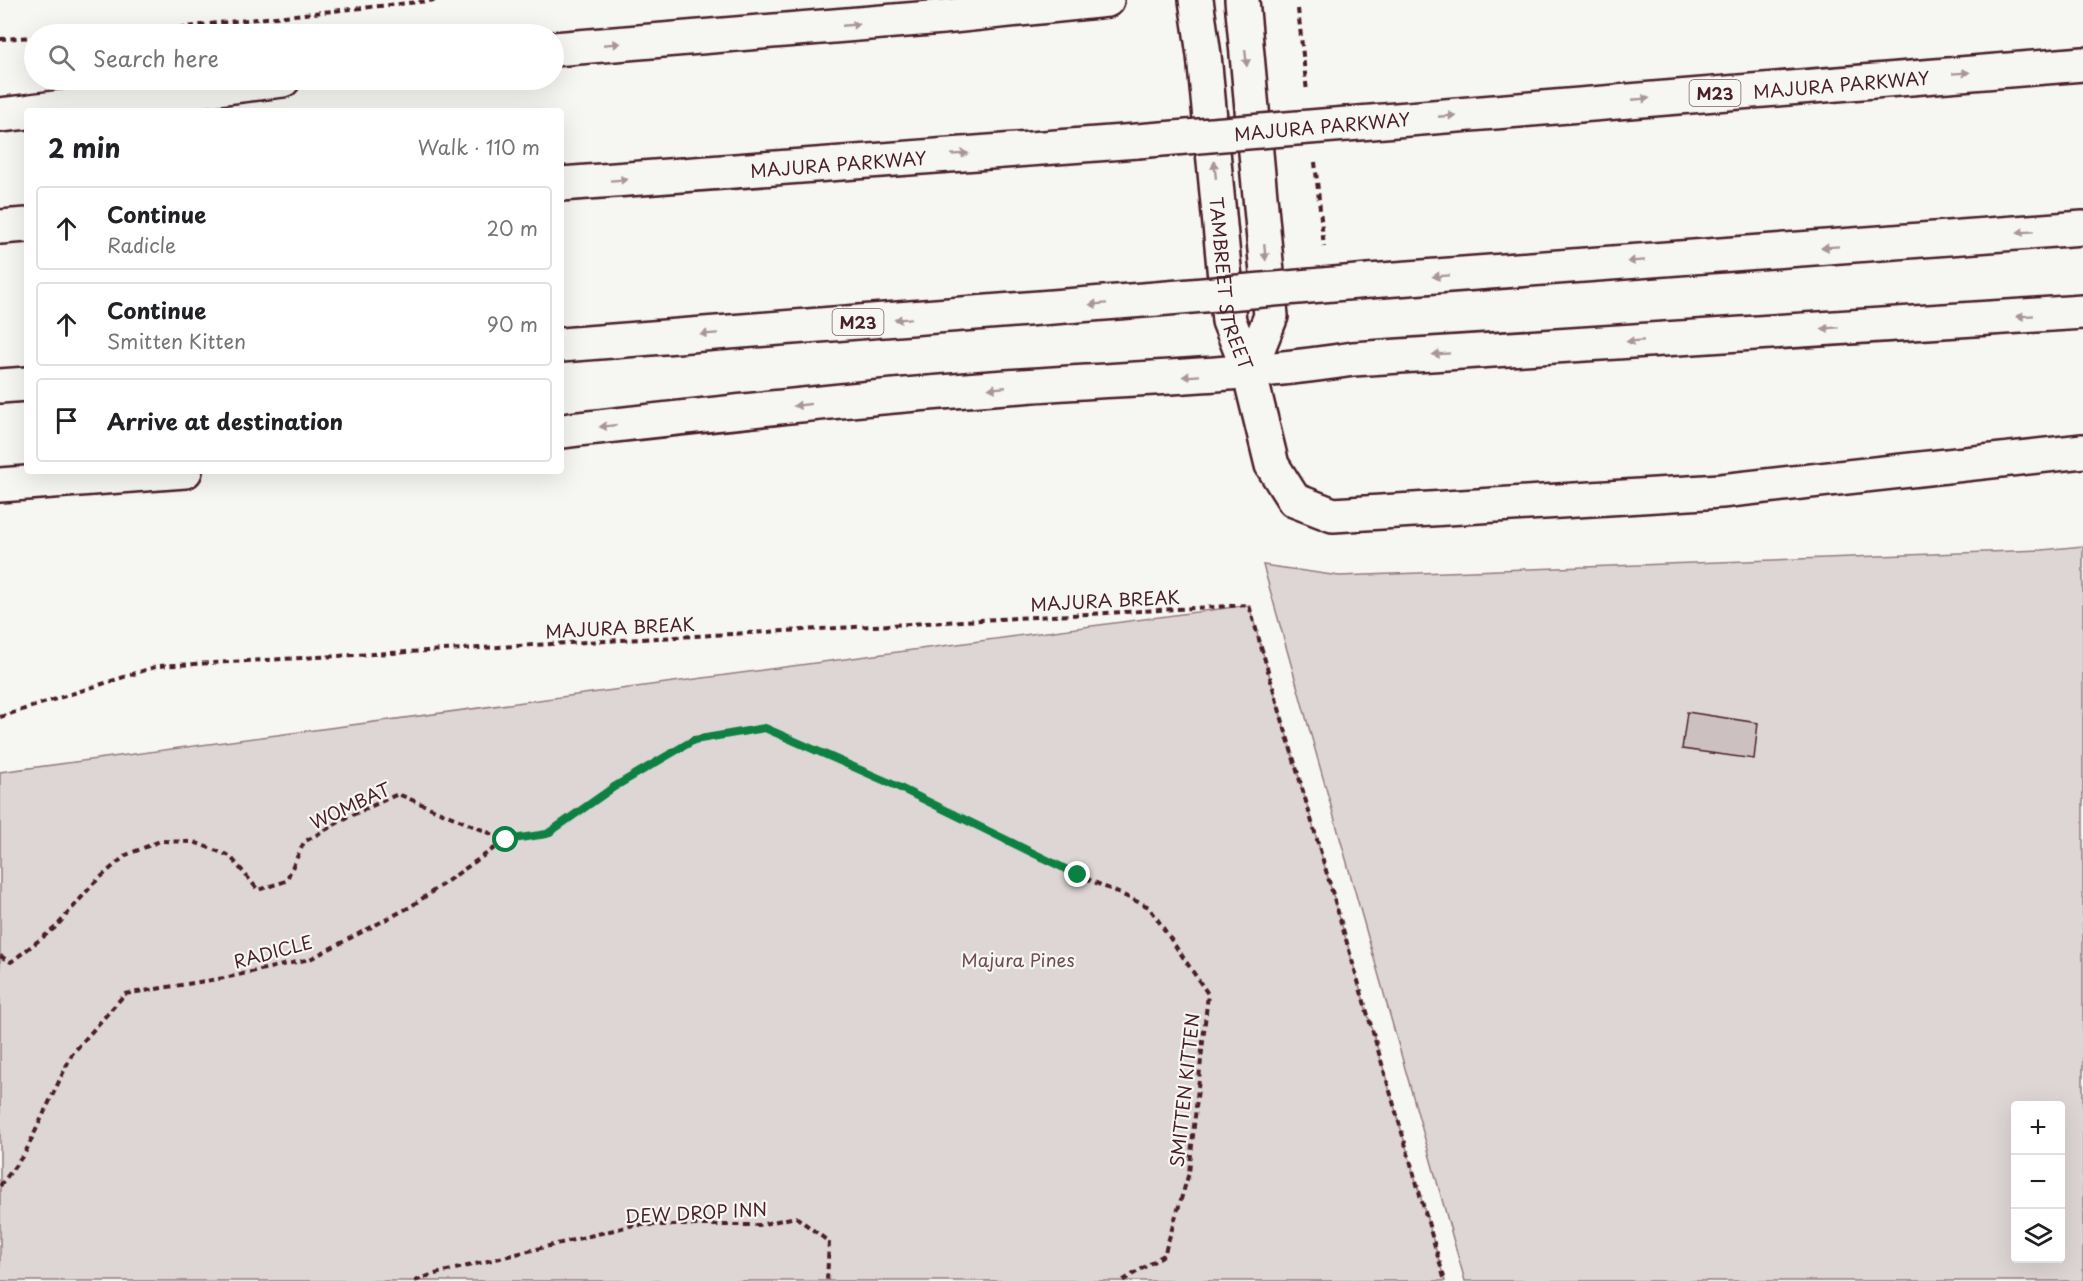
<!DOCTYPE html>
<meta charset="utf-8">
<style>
body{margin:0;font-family:"Playpen Sans",sans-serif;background:#f2f2f2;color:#202124}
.controls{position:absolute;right:18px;bottom:18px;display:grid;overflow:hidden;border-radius:6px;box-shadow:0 6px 24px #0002}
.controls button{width:54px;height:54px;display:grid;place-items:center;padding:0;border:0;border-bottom:2px solid #e0e0e0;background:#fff;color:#202124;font:30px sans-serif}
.stop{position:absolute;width:18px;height:18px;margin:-14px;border:4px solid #0b8043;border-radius:50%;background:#fff}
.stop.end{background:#0b8043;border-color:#fff;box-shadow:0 2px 6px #0008}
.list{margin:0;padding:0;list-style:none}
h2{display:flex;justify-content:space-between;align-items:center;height:78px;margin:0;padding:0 24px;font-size:26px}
h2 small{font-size:20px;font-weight:400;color:#757577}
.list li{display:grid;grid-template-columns:39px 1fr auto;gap:18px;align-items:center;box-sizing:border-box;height:84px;margin:0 12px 12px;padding:0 12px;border:2px solid #e0e0e0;border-radius:6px}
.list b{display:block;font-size:22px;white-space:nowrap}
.list p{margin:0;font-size:20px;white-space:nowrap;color:#757577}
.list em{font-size:20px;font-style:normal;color:#757577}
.icon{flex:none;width:33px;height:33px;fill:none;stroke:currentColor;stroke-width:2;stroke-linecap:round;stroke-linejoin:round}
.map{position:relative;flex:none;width:2083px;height:1281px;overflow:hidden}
.search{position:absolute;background:#fff;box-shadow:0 6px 24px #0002;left:24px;top:24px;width:540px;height:66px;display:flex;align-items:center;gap:15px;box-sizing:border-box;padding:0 21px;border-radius:33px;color:#757577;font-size:22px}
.panel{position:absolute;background:#fff;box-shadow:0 6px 24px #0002;left:24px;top:108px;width:540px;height:366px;border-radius:6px}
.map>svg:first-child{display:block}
.green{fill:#ddd6d5;stroke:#947a80;stroke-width:1.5;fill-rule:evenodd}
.building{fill:#ccc1c0;stroke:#4a1f2b;stroke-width:1.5}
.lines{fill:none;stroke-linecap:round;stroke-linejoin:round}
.minor-casing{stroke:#4a1f2b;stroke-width:38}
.major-casing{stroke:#4a1f2b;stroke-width:38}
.highway-casing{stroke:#4a1f2b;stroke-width:38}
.path{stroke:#4a1f2b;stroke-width:4;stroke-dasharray:6 4.5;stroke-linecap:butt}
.minor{stroke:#f6f6f2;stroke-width:33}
.major{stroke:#f6f6f2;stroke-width:33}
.highway{stroke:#f6f6f2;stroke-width:33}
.highway-bridge-casing{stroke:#4a1f2b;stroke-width:38;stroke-linecap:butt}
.highway-bridge{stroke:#f6f6f2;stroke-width:33}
.oneway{fill:#a99598}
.route{stroke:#0b8043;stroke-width:8}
.labels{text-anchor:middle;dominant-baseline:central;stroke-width:4.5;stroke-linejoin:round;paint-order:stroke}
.shield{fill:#f6f6f2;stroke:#7e6067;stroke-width:1.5}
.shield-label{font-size:16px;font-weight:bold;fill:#4a1f2b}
.street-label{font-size:18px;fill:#4a1f2b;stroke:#f6f6f2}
.park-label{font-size:18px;fill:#6f4d56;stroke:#f6f6f2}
</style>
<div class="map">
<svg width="2083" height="1281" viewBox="0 0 2083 1281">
<rect width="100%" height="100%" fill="#f6f6f2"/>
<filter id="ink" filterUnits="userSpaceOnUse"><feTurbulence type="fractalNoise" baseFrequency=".0167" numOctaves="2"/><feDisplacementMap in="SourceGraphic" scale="12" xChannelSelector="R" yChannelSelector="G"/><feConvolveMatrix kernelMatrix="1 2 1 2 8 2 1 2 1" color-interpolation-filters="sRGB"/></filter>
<g filter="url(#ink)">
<g class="green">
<path d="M2083 546V1281H1465L1263 565 1339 576 2042 550ZM2016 1106H2060V1258H2016Z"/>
<polygon points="1249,605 1445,1281 0,1281 0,772"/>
</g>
<polygon class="building" points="1687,712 1758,723 1754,759 1682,749"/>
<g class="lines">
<g class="minor-casing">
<polyline id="minor" points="1249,371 1272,465 1294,500 1333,515 1721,491 2083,451"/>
</g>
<g class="major-casing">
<g id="major">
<path id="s1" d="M1196 0 1204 55 1229 321 1249 371"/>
<polyline points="1242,0 1271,316 1249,371"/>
</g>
</g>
<g class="highway-casing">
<g id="highway">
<polyline points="554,49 943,17 1107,0"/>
<polyline points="31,111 283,80"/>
<polyline points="0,115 27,112"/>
<path id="s2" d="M1347 124 2083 64"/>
<path id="s3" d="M561 184 1137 141"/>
<polyline points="0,227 27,225"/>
<polyline points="1369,281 2083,228"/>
<polyline points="561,345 1156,299"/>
<polyline points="0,386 27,384"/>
<path d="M561 431C715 414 868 396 1022 386 1133 378 1244 376 1353 359L2083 312"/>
<polyline points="0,485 185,471"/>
</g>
</g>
<g class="path">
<polyline points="1298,9 1307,92"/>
<polyline points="68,34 85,34"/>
<polyline points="137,34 209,24 437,0"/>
<polyline points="0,39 34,37"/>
<polyline points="1315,162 1324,247"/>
<polyline points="0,717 158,666 1249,605 1445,1281"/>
<polyline points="0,956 11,962 56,927 94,883 126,855 160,841 194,842 230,856 258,890 286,881 304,842 348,817 398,794 506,840"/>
<polyline points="0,1186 25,1153 72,1054 125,994 224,978 310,959 410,907 506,840 547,834 614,787 694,739 765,728 890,783 1079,875 1149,907 1208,994 1189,1173 1164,1255 1122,1281"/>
<polyline points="415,1281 431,1275 634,1225 759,1225 796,1217 829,1242 827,1281"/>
</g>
<use href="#minor" class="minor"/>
<use href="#major" class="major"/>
<use href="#highway" class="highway"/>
<g class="highway-bridge-casing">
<g id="highway-bridge">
<polyline points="1137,141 1347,124"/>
<polyline points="1156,299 1369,281"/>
</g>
</g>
<use href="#highway-bridge" class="highway-bridge"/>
</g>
<defs><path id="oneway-solid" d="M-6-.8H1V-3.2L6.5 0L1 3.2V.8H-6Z" transform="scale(1.5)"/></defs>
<g class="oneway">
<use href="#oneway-solid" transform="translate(851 25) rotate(-5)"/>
<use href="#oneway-solid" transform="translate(612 44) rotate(-5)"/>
<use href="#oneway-solid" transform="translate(1246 58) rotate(84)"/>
<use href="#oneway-solid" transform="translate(1961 73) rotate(-4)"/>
<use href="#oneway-solid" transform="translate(1641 99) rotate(-5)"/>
<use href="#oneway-solid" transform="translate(1447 116) rotate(-5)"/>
<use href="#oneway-solid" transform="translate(960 154) rotate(-4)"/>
<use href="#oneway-solid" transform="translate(1215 170) rotate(-96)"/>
<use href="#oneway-solid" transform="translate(619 180) rotate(-4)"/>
<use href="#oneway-solid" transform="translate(2025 232) rotate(176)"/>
<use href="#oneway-solid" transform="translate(1830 247) rotate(176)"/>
<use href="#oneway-solid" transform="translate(1265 252) rotate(85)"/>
<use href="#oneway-solid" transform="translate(1636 261) rotate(176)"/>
<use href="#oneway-solid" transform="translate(1441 276) rotate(176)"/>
<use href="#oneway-solid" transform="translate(1098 304) rotate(176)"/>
<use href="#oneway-solid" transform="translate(2025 316) rotate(176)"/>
<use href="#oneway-solid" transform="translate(903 319) rotate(176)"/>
<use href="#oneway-solid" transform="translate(1830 328) rotate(176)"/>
<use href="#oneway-solid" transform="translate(709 334) rotate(176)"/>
<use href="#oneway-solid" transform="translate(1635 341) rotate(176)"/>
<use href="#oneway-solid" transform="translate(1441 354) rotate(176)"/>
<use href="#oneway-solid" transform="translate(1191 376) rotate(176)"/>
<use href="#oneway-solid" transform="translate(997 388) rotate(175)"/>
<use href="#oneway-solid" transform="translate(802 405) rotate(174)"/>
<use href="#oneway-solid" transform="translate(608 426) rotate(174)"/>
</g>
</g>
<g class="lines" filter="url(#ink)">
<polyline class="route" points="506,840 547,834 614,787 694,740 765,728 890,783 1078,875"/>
</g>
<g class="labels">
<g class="shield">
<rect x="1689.5" y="80" width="51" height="26" rx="4.5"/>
<rect x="832.5" y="309" width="51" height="26" rx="4.5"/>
</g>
<g class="shield-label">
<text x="1715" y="93">M23</text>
<text x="858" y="322">M23</text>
</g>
<g class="street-label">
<text stroke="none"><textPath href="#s2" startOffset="496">MAJURA PARKWAY</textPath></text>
<text transform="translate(1322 126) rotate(-5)">MAJURA PARKWAY</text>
<text stroke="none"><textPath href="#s3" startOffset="278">MAJURA PARKWAY</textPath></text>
<text stroke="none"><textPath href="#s1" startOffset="286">TAMBREET STREET</textPath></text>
<text transform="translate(1105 600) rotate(-3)">MAJURA BREAK</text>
<text transform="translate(620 627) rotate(-3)">MAJURA BREAK</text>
<text transform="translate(350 805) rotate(-25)">WOMBAT</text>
<text transform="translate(273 951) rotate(-15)">RADICLE</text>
<text transform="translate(1184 1090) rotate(-84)">SMITTEN KITTEN</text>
<text transform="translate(696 1212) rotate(-3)">DEW DROP INN</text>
</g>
<g class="park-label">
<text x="1018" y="959">Majura Pines</text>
</g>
</g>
</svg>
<div class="controls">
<button>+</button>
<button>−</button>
<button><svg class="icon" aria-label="layers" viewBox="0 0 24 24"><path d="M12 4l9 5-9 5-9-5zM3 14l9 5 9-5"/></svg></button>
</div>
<div class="stop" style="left:506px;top:840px"></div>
<div class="stop end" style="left:1078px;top:875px"></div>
<div class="search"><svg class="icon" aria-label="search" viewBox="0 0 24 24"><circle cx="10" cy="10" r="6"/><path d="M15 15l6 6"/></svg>Search here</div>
<section class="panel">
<h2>2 min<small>Walk · 110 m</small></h2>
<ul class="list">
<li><svg class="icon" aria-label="ahead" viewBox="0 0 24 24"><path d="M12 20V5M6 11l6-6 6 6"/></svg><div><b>Continue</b><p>Radicle</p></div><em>20 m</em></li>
<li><svg class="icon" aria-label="ahead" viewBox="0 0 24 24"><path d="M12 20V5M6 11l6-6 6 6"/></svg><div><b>Continue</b><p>Smitten Kitten</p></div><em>90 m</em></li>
<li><svg class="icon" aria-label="arrive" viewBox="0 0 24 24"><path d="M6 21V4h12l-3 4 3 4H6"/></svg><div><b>Arrive at destination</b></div></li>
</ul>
</section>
</div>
